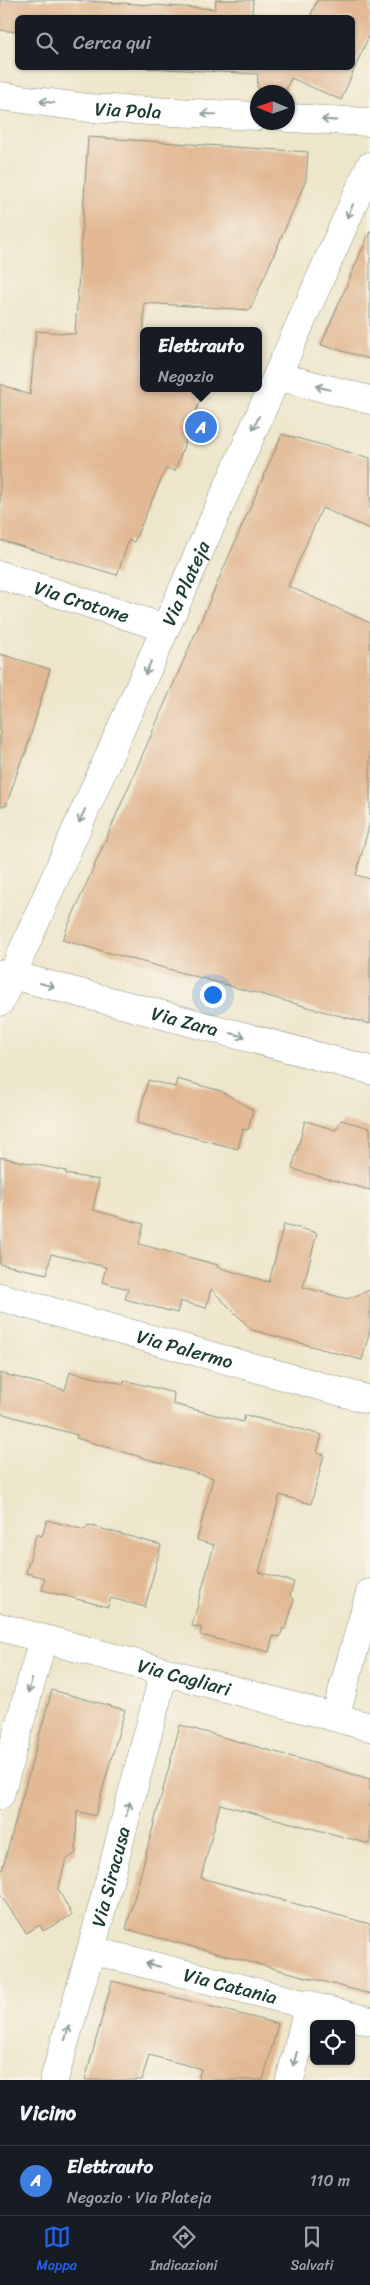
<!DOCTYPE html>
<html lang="it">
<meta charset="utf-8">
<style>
body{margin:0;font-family:Sriracha,sans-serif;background:#20242c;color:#f1f3f6}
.controls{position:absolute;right:15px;bottom:15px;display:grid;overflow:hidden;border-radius:8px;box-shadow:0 1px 4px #0004}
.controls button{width:45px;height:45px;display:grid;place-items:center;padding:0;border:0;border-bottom:1px solid #363941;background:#171b24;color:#f1f3f6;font:25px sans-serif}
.compass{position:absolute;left:250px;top:85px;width:45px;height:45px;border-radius:50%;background:#171b24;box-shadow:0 1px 4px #0004;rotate:272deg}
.you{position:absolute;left:212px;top:994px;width:18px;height:18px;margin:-12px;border:4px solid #fff;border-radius:50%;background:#1a73e8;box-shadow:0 0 0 8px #1a73e833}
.badge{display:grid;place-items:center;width:32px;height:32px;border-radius:50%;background:#2563eb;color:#fff;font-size:16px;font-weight:700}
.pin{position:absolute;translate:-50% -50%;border:2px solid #fff;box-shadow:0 1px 5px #0006}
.popup{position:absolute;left:140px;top:327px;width:122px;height:65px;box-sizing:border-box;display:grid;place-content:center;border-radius:8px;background:#171b24;filter:drop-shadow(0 1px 4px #0005);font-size:16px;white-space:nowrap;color:#9ea1a6}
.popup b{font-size:19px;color:#f1f3f6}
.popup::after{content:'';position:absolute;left:50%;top:100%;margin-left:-10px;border:10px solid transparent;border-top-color:#171b24}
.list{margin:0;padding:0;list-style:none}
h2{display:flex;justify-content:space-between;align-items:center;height:65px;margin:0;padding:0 20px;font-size:21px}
h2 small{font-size:16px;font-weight:400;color:#9ea1a6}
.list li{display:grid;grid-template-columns:32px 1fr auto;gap:15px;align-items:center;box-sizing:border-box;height:70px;padding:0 20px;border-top:1px solid #363941}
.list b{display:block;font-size:19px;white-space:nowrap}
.list p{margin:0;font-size:16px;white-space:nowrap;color:#9ea1a6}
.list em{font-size:16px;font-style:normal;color:#9ea1a6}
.icon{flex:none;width:28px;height:28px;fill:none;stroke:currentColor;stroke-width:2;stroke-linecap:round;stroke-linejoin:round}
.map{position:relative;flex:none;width:370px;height:2080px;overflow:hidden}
.search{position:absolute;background:#171b24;box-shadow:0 1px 4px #0004;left:15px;right:15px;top:15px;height:55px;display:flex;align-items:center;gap:12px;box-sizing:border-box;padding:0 18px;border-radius:8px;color:#9ea1a6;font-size:19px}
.sheet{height:135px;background:#171b24}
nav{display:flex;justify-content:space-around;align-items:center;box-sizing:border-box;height:70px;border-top:1px solid #363941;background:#171b24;font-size:14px;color:#9ea1a6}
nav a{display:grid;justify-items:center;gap:2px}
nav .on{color:#2563eb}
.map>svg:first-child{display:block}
.building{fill:#e2b994}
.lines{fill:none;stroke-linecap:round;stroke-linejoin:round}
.street-casing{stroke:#869280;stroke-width:29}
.secondary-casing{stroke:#869280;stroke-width:29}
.street{stroke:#fff;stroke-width:28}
.secondary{stroke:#fff;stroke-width:28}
.oneway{stroke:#8f9e9a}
.labels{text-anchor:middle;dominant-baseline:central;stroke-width:4.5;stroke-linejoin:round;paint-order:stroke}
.street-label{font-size:19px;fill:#1f3d34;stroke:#f7f3e8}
</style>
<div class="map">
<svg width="370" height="2080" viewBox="0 0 370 2080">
<rect width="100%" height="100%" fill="#f7f3e8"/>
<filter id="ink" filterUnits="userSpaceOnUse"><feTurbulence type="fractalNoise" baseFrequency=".02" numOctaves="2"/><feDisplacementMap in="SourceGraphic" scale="10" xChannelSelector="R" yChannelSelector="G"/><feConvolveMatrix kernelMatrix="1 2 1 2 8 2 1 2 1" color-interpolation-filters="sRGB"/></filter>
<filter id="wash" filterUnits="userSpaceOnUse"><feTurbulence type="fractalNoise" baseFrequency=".0096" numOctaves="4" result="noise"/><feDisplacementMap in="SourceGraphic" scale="20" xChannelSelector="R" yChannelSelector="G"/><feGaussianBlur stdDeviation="1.12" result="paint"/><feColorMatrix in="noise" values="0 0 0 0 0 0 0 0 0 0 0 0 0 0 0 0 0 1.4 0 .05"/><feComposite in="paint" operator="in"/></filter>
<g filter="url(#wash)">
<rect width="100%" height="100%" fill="#eee6cb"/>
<g id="blocks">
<g class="building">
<polygon points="0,0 72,0 215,9 216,0 253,0 252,14 310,17 317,0 370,0 370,33 341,100 291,78 286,90 257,88 258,74 147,68 352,68 352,18 18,18 18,32 0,30"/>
<polygon points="88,137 308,152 306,180 250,310 144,303 144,388 204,388 175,471 166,468 134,542 129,540 117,575 0,540 0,384 30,395 36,331 75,334"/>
<polygon points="370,231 370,359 321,345"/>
<polygon points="282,434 370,458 370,529 322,508 288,586 370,623 370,822 356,875 370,879 370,1024 62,940"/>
<polygon points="0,654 50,669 24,758 22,758 6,806 0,806"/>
<polygon points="177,1079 221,1091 253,1110 248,1130 243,1129 238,1149 137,1123 148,1080 175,1087"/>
<polygon points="341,1120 370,1128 370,1190 292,1169 305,1121 336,1130"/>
<polygon points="0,1157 66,1171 66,1174 99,1180 93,1210 144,1224 139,1244 218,1265 217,1267 269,1282 284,1224 317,1233 303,1287 347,1299 370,1290 370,1330 362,1360 252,1330 211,1289 206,1308 180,1301 177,1313 125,1299 128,1289 102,1282 106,1267 51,1254 47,1274 0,1264"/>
<polygon points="70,1372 124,1384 124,1380 174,1393 173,1404 243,1422 245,1415 322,1435 317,1453 324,1455 311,1504 280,1495 259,1572 294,1582 290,1596 294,1600 286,1629 283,1628 280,1637 273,1636 269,1652 200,1635 202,1628 192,1626 214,1545 197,1540 213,1478 76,1438 77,1435 0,1413 0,1373 65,1390"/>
<polygon points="47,1520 85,1530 88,1525 161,1545 145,1607 111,1598 108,1607 42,1590 45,1578 26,1573 36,1534 42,1536"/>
<polygon points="52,1690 125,1710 95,1816 77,1811 76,1853 66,1860 58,1889 72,1915 43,1931 40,1925 26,1933 0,1894 0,1877"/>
<polygon points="180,1725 370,1779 370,1844 220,1804 201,1878 370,1924 370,1994 126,1929"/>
<polygon points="112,1981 278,2024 263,2080 198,2080 201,2069 149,2055 142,2080 85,2080"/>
</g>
</g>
</g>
<g filter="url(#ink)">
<use href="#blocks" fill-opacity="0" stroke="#869280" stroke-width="1"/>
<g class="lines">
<g class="street-casing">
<g id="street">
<path id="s1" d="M0 96 88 108 258 116"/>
<polyline points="288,118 370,122"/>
<polyline points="277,376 370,400"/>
<path id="s2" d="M0 575 165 628"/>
<path id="s3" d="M0 974 12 975 370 1070"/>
<path id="s4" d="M0 1002 370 166"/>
<path id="s5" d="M0 1297 370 1400"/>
<polyline points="335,1717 370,1593"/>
<polyline points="0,1795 43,1639"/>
<path id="s6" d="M91 1950 370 2021"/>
<path id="s7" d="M54 2080 91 1950 164 1672"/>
<polyline points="290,2080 309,2004"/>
</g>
</g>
<g class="secondary-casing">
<g id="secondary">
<path id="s8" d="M0 1627 370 1727"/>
</g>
</g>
<use href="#street" class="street"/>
<use href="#secondary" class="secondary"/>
</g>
<defs><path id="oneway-shaft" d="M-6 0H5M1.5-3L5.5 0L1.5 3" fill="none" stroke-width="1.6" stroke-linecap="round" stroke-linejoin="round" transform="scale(1.25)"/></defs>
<g class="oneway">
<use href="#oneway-shaft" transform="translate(47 102) rotate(-173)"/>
<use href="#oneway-shaft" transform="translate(209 114) rotate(-177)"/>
<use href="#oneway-shaft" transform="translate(329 120) rotate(-177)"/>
<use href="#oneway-shaft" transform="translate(350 211) rotate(114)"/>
<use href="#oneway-shaft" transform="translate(323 388) rotate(-166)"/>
<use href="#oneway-shaft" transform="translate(256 423) rotate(114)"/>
<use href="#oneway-shaft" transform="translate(148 668) rotate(114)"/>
<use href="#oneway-shaft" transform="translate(82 816) rotate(114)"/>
<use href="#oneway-shaft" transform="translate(47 985) rotate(15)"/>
<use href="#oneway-shaft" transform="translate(238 1035) rotate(15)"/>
<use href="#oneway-shaft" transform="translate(30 1686) rotate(105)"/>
<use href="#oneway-shaft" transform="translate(128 1809) rotate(-75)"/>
<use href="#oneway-shaft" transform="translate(153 1965) rotate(-166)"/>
<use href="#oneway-shaft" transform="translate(67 2033) rotate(-74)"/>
<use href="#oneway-shaft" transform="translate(295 2059) rotate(105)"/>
</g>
</g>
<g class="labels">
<g class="street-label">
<text stroke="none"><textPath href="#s1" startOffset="129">Via Pola</textPath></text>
<text stroke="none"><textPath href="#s4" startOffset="458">Via Plateja</textPath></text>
<text stroke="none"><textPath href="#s2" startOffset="86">Via Crotone</textPath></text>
<text stroke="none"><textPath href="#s3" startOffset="191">Via Zara</textPath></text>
<text stroke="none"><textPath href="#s5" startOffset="192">Via Palermo</textPath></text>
<text stroke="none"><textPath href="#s8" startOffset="191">Via Cagliari</textPath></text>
<text stroke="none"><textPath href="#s7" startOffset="211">Via Siracusa</textPath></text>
<text stroke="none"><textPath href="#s6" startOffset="144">Via Catania</textPath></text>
</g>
</g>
</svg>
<div class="controls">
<button><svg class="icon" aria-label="locate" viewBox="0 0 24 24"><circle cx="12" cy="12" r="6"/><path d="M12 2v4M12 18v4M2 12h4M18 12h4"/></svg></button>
</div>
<svg class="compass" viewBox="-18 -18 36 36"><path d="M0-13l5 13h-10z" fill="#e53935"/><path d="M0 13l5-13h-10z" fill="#9ea1a6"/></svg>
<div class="you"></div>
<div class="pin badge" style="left:201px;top:427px;background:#3f7fe0">A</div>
<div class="popup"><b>Elettrauto</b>Negozio</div>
<div class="search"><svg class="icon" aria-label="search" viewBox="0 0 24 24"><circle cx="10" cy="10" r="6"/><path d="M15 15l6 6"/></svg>Cerca qui</div>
</div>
<section class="sheet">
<h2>Vicino<small></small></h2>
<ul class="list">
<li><span class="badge" style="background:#3f7fe0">A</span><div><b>Elettrauto</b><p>Negozio · Via Plateja</p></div><em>110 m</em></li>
</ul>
</section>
<nav>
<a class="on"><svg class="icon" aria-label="map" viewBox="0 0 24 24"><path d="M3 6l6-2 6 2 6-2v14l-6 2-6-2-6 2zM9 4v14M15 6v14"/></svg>Mappa</a>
<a><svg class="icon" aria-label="directions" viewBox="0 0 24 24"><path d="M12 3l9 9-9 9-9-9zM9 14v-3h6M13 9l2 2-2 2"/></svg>Indicazioni</a>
<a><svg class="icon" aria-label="saved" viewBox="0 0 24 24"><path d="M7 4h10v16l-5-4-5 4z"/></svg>Salvati</a>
</nav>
